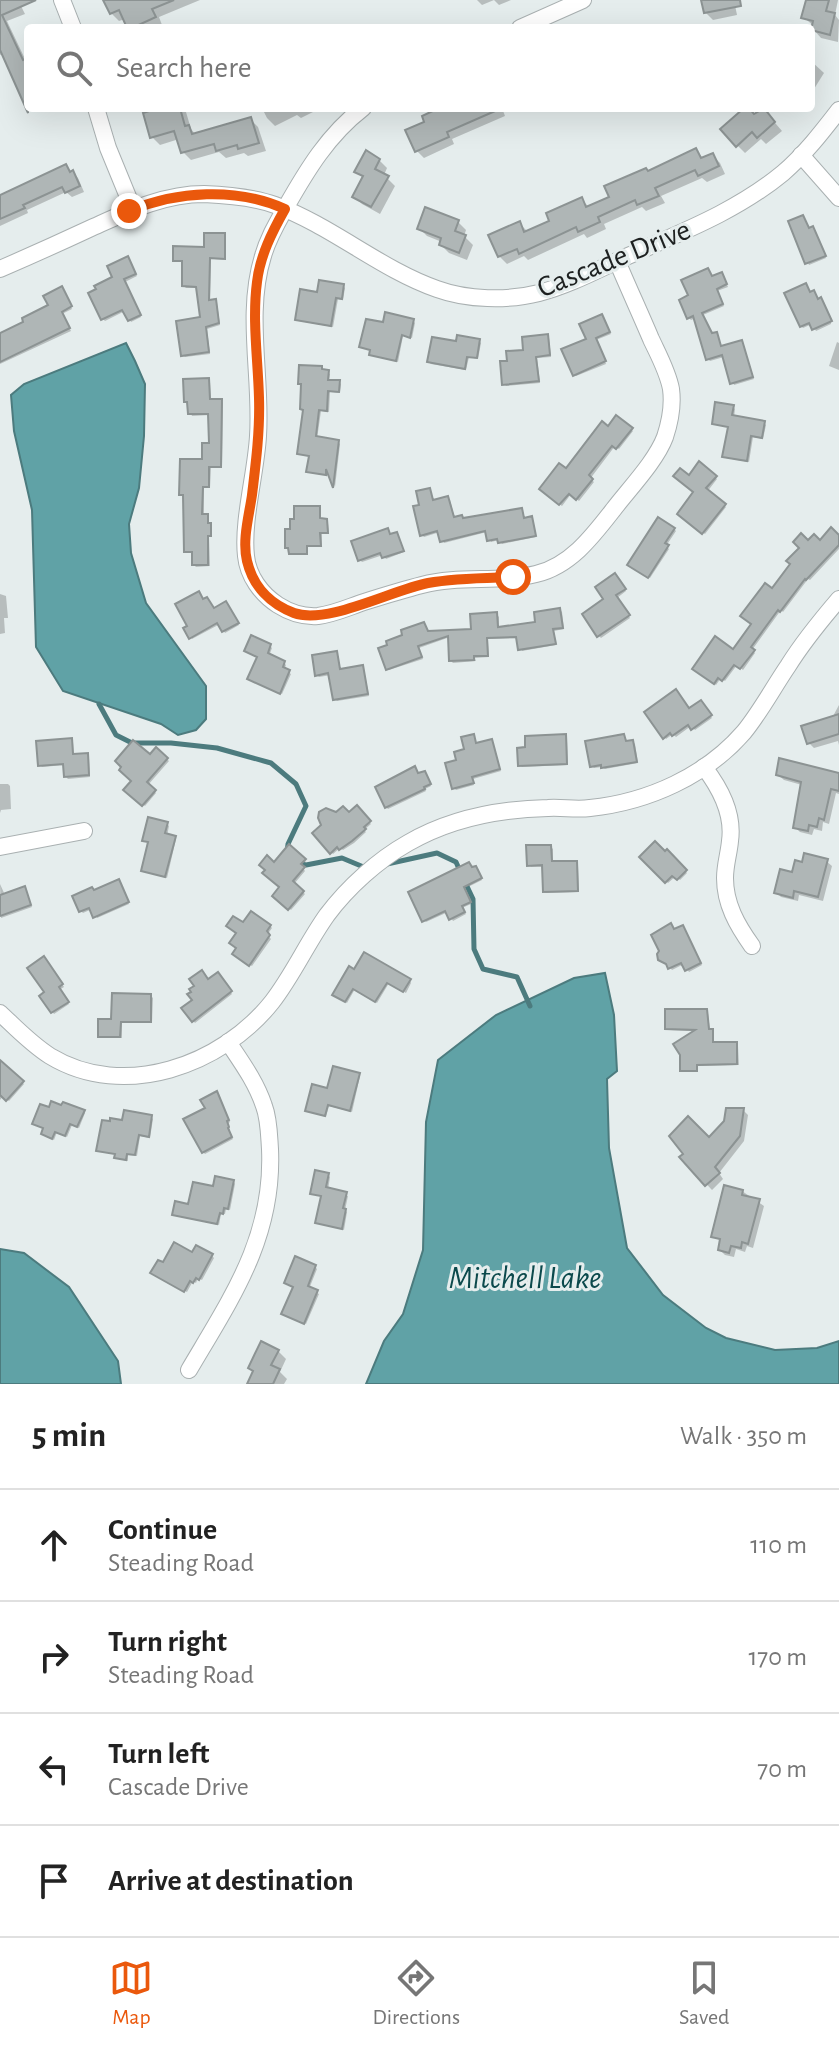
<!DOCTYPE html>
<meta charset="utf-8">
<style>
body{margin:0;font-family:"Alegreya Sans",sans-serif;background:#f2f2f2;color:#222}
.stop{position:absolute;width:24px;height:24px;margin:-18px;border:6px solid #ea580c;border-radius:50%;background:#fff}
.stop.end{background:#ea580c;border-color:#fff;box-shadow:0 2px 8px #0008}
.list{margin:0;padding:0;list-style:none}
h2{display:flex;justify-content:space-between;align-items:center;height:104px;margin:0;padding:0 32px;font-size:34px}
h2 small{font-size:26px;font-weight:400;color:#767676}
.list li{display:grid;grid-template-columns:52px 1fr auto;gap:24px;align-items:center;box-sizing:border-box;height:112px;padding:0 32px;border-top:2px solid #e0e0e0}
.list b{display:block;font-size:30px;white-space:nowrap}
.list p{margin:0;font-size:26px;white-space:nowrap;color:#767676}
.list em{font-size:26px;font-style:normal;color:#767676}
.icon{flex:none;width:44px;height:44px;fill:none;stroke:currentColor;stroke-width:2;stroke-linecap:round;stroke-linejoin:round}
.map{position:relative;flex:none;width:839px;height:1384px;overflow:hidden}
.search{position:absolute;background:#fff;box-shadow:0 8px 32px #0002;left:24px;right:24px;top:24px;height:88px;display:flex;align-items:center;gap:20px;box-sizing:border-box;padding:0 28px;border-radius:8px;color:#767676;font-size:30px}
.sheet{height:552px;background:#fff}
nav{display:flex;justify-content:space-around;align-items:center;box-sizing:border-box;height:112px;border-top:2px solid #e0e0e0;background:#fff;font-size:22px;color:#767676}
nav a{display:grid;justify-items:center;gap:4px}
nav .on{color:#ea580c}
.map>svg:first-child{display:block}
.water{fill:#60a2a6;stroke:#4c7b7e;stroke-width:2}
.shadow{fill:#0003}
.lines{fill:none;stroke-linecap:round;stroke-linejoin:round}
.stream{stroke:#4c7b7e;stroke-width:5}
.building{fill:#afb6b6;stroke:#8c9393;stroke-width:2}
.street-casing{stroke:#a9b0b1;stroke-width:18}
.street{stroke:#fff;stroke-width:16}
.route{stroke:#ea580c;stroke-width:10}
.labels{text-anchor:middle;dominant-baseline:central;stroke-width:6;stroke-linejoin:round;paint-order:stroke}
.street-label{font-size:30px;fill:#1d2020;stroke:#e5eded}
.water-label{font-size:32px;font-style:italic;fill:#0b494c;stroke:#e5eded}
</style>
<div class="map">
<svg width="839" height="1384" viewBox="0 0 839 1384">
<rect width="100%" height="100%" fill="#e5eded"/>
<g class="water">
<polygon points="126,343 135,361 145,384 144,436 139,488 129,524 131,553 146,603 206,686 206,719 196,730 178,735 161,724 63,691 36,647 32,510 14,431 11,395 24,384"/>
<polygon points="605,973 614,1015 617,1071 607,1079 609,1148 627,1248 663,1295 706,1328 726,1338 775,1350 817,1348 839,1341 839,1384 366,1384 384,1341 403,1314 423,1250 426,1122 438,1060 496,1015 574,978"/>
<polygon points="0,1249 24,1253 69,1287 118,1361 121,1384 0,1384"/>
</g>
<g class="shadow">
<polygon points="0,0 18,0 25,14 7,21 26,61 28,60 28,102 4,53 0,55"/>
<polygon points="106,0 200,0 159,17 162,25 157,28 129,28 125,19 119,21 111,13"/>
<polygon points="477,0 494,0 482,5"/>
<polygon points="494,0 511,0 499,5"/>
<polygon points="703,0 734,0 737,15 713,20 705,12"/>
<polygon points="808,0 838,0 835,15 839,20 838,42 821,38 813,29 814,26 803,17"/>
<polygon points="811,61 824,73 814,89 811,87"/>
<polygon points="165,108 181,108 186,112 191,129 196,135 250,119 258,127 266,151 248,156 244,153 226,158 219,152 191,160 183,152 179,139 160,145 152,137"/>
<polygon points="262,108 314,108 315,111 301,118 297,115 275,126 267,118"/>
<polygon points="450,108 502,108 505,116 452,139 454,144 424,158 417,151"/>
<polygon points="755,116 770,117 782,131 766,144 761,139 745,153 737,145"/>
<polygon points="696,151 704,159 712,155 720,163 725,174 707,182 702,178 661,196 665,203 646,211 642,207 604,224 606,229 587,238 584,234 528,260 524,256 507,264 499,256 520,224 528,232 551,222 581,199 590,208 612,198 648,173"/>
<polygon points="379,160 387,168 384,175 395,186 380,214 362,204 354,196 364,179 356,171"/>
<polygon points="66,166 78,178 84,192 72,197 66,192 27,210 28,213 0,226 0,197"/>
<polygon points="803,217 809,230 813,228 815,230 826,258 809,265 790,222"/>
<polygon points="458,222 466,230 464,236 473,245 467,260 449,253 441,245 442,242 427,236 419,228"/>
<polygon points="224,235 226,237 226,260 211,259 210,302 215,301 217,303 220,325 207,329 210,354 185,357 183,355 203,319 198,288 186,288 184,286 184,262 177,262 175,260 206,249"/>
<polygon points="130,261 137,276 125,282 141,317 131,322 125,311 105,321 103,319 115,278"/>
<polygon points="723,276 728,287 717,291 724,306 703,315 712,335 716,334 718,336 722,348 743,344 754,379 734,385 724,357 710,361 708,359 696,318 691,320 689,318 681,301 712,278"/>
<polygon points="343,286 345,288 343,300 338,299 333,327 299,321 297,319 319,295"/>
<polygon points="63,291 72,309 62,314 71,331 0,364 0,335 26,323 50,306"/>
<polygon points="810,294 818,301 831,320 831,324 816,331 812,324 803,328 801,326"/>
<polygon points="602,316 611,334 596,340 606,364 576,376 575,375 588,340"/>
<polygon points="413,321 415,323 412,338 403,336 398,362 373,356 372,350 361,346 384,325"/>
<polygon points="547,336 549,338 551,357 537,358 540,383 506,386 504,384 510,362"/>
<polygon points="479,341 481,343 478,359 469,357 466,370 431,364 429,362 458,344"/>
<polygon points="837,342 839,343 839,370 829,366"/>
<polygon points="321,368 330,374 329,382 339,382 341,384 340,393 330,392 329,412 321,411 317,439 338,442 340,444 335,487 331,476 311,473 309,471 310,457 299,454 305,412 302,385 300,383"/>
<polygon points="208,380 210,382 211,401 221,401 223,403 222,468 211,468 210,488 204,488 204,516 209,518 209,524 212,527 212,537 209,537 210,566 196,567 194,565 194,553 188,553 186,551 183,496 181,494 204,461 211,445 210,415 192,416 186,401"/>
<polygon points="733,407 735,409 734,418 764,423 766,425 763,439 753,437 749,462 726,458 724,456 730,427 714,423"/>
<polygon points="617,418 633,431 619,449 615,446 590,479 594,482 579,501 571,494 562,506 541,489 566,471"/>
<polygon points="700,464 717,479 707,492 726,507 705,534 679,514 696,492 689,477"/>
<polygon points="429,490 434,502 448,499 450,500 455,519 465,520 522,510 525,520 531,518 533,520 536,537 502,544 499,540 491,542 487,532 444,543 440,532 424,537 422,535 422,506"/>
<polygon points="319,508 321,510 321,520 328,523 329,534 322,534 322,547 308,547 308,555 293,555 291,553 292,531"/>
<polygon points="674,529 676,531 666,546 669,549 650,578 632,567"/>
<polygon points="397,534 404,552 386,559 383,555 362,562 360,560 391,536"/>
<polygon points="839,537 839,549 810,580 808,579 783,612 781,610 752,650 755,653 743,670 737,665 725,681 721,678 716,685 696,670 733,652 773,591 808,543 820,542"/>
<polygon points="617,577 626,591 617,598 630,618 601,638 599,636 606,600"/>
<polygon points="0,594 6,596 8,618 4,618 5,633 0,634"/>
<polygon points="204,601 214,610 228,605 239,625 225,633 220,624 192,639 191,637"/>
<polygon points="560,610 562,612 564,629 554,631 556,645 522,651 518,638 488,639 489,657 475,658 476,661 453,663 451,661 450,637 419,648 423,659 389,670 387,668 405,636 424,624 428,633 473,631 497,615 499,617 499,629 537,623"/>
<polygon points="270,646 272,648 269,656 284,663 286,665 284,670 291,674 282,694 251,681"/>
<polygon points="336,653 341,671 362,667 364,669 369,696 337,701 335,699 331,675 319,677 317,675"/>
<polygon points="700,702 712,718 695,730 691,726 676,737 673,734 666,739 647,712 689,710"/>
<polygon points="839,705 839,745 838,741 814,748 809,743 832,718"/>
<polygon points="473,736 477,745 491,741 493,743 501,771 473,779 474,785 456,790 454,788 458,762"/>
<polygon points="565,736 567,738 568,765 522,767 520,765"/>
<polygon points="624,736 627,743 633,742 635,744 638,763 605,769 602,767 594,768 592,766"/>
<polygon points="71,740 73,742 74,756 87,755 89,757 90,777 68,779 66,777 65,765 42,767 40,765"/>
<polygon points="156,750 169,761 148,785 156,793 145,806 126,790"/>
<polygon points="419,775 426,775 431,786 425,789 426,791 388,809 386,807"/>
<polygon points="778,775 839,775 839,794 836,793 829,824 823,822 822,831 814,829 812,835 800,832 795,827 802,785 784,780"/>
<polygon points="0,784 8,784 10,786 11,809 1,810 0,813"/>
<polygon points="357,808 371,824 364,830 366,832 354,843 343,850 340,848 333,854 314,833 336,815 349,814"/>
<polygon points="167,824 169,826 167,836 176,839 167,878 143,870 149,843 145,841"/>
<polygon points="289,847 306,862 302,867 305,871 294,884 305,894 291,910 274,896 282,887 274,864"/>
<polygon points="551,847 553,849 553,863 576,863 578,865 579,892 546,893 544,891 544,867 531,867 529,865"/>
<polygon points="667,852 687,873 680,880 676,876 668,883 642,857 665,854"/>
<polygon points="826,861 832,866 823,901 799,895 798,901 781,897 776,892 793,874"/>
<polygon points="472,870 477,870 482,880 464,889 471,904 462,908 466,914 453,921 448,912 426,922 424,920"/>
<polygon points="120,883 129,904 97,918 92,909 83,913 81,911 94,892"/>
<polygon points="0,884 5,895 26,891 32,907 1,918"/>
<polygon points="244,925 270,926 272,928 267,935 271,939 252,966 236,956 238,933"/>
<polygon points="684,929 702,965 689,972 684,964 672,970 668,965 674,931"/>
<polygon points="46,960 64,987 59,990 69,1004 54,1014 42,996 47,993"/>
<polygon points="350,968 410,981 411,983 406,993 389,983 377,1003 355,989 347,1003 336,996"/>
<polygon points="218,974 232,994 195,1023 184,1008 195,1001 208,981"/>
<polygon points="151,996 153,998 152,1023 122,1023 122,1038 102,1038 100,1036 113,1021"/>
<polygon points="706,1011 708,1013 710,1031 714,1033 714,1044 736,1044 738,1046 739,1065 698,1066 698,1072 684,1072 682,1070 697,1031 669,1030 667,1028"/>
<polygon points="5,1067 24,1084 9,1101 3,1096 0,1100 0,1072"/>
<polygon points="358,1075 360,1076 352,1112 329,1106 326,1117 307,1110 329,1090"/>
<polygon points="218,1096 230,1122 227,1124 230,1130 228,1131 233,1139 205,1154 203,1152 207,1109"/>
<polygon points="743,1110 748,1115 744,1141 719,1173 723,1179 712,1190 682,1158 709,1140"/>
<polygon points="83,1112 85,1113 79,1128 72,1125 67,1137 57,1132 54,1140 43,1134 45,1128"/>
<polygon points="151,1117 153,1119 150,1138 140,1136 137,1156 128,1155 128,1161 118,1159 117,1155 98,1150 124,1122"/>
<polygon points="328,1175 330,1177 328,1190 348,1196 345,1210 347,1212 344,1230 317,1223 322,1197 312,1193"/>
<polygon points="234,1182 235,1184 230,1210 226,1209 225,1214 221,1214 219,1225 176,1216 174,1214 190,1206 214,1188"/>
<polygon points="742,1191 764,1206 753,1248 747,1246 745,1252 736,1249 734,1257 725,1255 720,1250 722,1242 714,1236"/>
<polygon points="193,1255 212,1256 214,1258 202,1280 198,1278 196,1283 193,1281 187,1292 155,1275 164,1265"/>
<polygon points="315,1267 317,1269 309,1289 319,1294 306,1324 285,1316"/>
<polygon points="278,1351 286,1359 280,1372 287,1379 284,1384 249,1384"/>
</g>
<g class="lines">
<g class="stream">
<polyline points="99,704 116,735 132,743 171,743 217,748 271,763 296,784 306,806 288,844 287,852"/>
<polyline points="295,863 306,865 342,858 366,868"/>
<polyline points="387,864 437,853 456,862 460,871"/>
<polyline points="464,880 473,899 474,949 483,969 517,977 530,1006"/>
</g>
</g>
<g class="building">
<polygon points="0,0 36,0 2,15 23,60 28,58 28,113 0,50"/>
<polygon points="103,0 174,0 152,9 156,17 132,28 127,28 119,10 110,14"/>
<polygon points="701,0 740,0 741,6 704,13"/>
<polygon points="806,0 829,0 826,11 835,13 830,35 811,30 813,21 801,18"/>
<polygon points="158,108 180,108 185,126 189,125 192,134 251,117 259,143 238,149 237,145 216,151 214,144 181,153 174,131 150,138 143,113"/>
<polygon points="439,108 502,108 447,132 449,137 415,152 405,130 424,122 422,116"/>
<polygon points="744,108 749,108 754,114 764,108 775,122 757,138 752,132 736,147 720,129"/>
<polygon points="696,148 701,158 713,153 719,166 698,176 695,170 655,188 659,196 637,205 635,200 598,217 600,222 578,232 576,227 519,254 517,249 498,257 488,235 520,221 524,232 549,221 546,213 582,197 586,207 609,197 604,186 646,168 648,171"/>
<polygon points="366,150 380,159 375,169 389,176 371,207 352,197 363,176 354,172"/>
<polygon points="66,164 70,172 73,170 80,186 65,193 62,187 23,205 25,208 0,219 0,195"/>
<polygon points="425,207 459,220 455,231 466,235 459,253 439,245 441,238 417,229"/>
<polygon points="803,215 809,228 813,226 826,256 805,264 788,221"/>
<polygon points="204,233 225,233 225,259 210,258 209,300 216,299 219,323 206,327 209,352 181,356 176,321 200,317 196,287 182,286 182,261 173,261 173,246 204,247"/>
<polygon points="128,256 136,274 124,279 141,315 128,321 122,310 101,320 88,293 96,289 94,286 112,277 107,266"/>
<polygon points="708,268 712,276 722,272 727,284 717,289 723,304 702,313 712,333 717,332 721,346 742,340 753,377 730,384 722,355 706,360 693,316 687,319 679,300 688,295 681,280"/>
<polygon points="319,280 344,284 342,299 336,298 331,326 295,320 300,289 317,292"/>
<polygon points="806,283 810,292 814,290 818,299 821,297 832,321 812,330 809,323 800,327 784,293"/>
<polygon points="62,286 72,306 62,312 70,328 0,362 0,333 23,322 22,318 48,305 43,296"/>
<polygon points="385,312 414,319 410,338 402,335 396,361 369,355 370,350 359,347 366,319 383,322"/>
<polygon points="602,314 610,332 596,338 606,361 573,376 561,349 586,339 579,324"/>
<polygon points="548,334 550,355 536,357 539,381 502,385 500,361 507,361 506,351 523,350 522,337"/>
<polygon points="457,335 480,339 477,358 467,357 465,369 427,362 432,337 456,341"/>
<polygon points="299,365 322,366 322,369 329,370 328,380 340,380 339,392 328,391 327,411 319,410 316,436 339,440 333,488 326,469 326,475 306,472 309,456 297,454 303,410 300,409 301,384 298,384"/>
<polygon points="209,378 210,399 222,399 221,467 209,467 209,487 203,487 202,514 208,514 208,523 211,523 211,536 208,536 208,565 192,565 192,552 184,552 183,495 179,495 180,459 202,459 202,443 209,443 208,414 188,414 187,402 184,402 183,379"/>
<polygon points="715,402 734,405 732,415 765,421 762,438 751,436 747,461 722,457 728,427 712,424"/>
<polygon points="616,415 633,428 616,449 612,446 589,475 593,479 576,500 569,494 559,505 539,489 559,463 566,468 602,421 608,426"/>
<polygon points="699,461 717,476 706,488 726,504 702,534 677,514 693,492 673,476 680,468 689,475"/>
<polygon points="430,488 433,500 448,496 454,517 462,515 463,518 522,508 524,518 532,516 536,536 498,543 497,539 487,541 485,531 440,542 437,531 420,536 413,506 419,505 416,491"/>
<polygon points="294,506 320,506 320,518 327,519 328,533 320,533 321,546 307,546 307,554 289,554 288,548 285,548 285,529 290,529 290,519 294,519"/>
<polygon points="658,517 675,528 665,543 669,545 648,578 627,565"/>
<polygon points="831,527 839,535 839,545 806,580 805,579 780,612 778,610 751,647 755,650 740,669 734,665 722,681 718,678 714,684 692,669 715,636 733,649 751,624 740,616 765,583 772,588 790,564 786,561 799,548 793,542 801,533 808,540 814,534 820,540"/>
<polygon points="388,528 390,534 397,532 404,551 382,558 380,553 358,561 351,541"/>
<polygon points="615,573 626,589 616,595 630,615 597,637 582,614 603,599 595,587"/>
<polygon points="199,591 203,599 207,597 214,608 226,601 239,623 222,632 217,623 189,639 183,628 187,626 175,604"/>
<polygon points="560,608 563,628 553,629 556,644 518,650 516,637 487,638 488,656 474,656 474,660 449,661 448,636 418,646 422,657 386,670 378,648 387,645 386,641 402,635 401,630 424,622 428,631 471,629 470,614 497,612 498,627 535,622 534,612"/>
<polygon points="251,635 271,644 268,653 285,661 283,667 290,670 280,694 247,679 257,657 244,651"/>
<polygon points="337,651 340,669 363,665 368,694 333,700 328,673 315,676 312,655"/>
<polygon points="676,689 689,708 701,700 712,715 691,730 688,725 672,736 670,733 663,739 644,712"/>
<polygon points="839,714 839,734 807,744 801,726"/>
<polygon points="474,734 476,743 492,739 500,769 472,777 474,783 452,789 445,763 456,760 454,752 464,749 461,737"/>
<polygon points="566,734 567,764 518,766 517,748 525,747 525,736"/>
<polygon points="624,734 626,741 633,740 637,762 601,768 601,765 590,767 585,741"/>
<polygon points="72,738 73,754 88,753 89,775 64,777 63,764 38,766 36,741"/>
<polygon points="133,740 150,754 156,747 168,758 147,782 156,790 142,806 123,790 131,781 119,770 121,767 115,761"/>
<polygon points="779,758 839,773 839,791 831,789 824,820 819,818 817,827 809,825 808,831 793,828 801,782 776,775"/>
<polygon points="415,766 418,773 425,771 431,784 424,787 425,789 385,808 375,787"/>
<polygon points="357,805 371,821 364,827 366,829 352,841 339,850 337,847 330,854 312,833 321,825 318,818 319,812 326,808 336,812 343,806 349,812"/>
<polygon points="148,817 168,822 165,833 176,836 165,877 141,871 148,842 142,841"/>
<polygon points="655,841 665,851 667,849 687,870 677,880 672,876 665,883 639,857"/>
<polygon points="289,844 306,859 301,864 305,867 293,881 304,891 288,910 272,896 279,887 262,873 265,870 259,865 267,855 274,862"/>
<polygon points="526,845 551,845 552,861 577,861 578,891 543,892 542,865 527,866"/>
<polygon points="804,853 828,859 818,897 794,891 793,898 774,893 780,869 792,872 795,860 802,862"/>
<polygon points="469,862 472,867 476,866 482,878 464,887 471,902 462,906 465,912 449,920 445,911 422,922 408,892"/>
<polygon points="119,879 129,902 93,918 89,908 79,912 72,896 92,887 94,890"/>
<polygon points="25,886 31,905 0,916 0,895"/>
<polygon points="251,911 271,925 267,931 270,935 249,966 232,954 236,948 229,943 236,933 226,926 233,916 243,922"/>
<polygon points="671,923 674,929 683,925 701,963 685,971 681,963 668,969 666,964 658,960 657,954 659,951 651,935"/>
<polygon points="364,952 411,979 403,992 387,983 375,1002 353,989 345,1002 332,995 349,966 354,969"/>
<polygon points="44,956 63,984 59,987 69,1002 51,1013 39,996 44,992 27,968"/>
<polygon points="202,970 208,979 218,972 232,991 192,1022 181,1008 192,1000 187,994 191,992 189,989 194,986 189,979"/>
<polygon points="112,993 151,994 151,1022 121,1022 120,1037 98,1037 98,1019 111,1019"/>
<polygon points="665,1009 707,1009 709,1029 713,1029 713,1042 737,1042 737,1064 697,1065 697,1071 680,1071 680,1055 673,1044 695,1030 665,1029"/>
<polygon points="0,1060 24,1081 6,1101 0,1095"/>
<polygon points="333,1066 360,1073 350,1111 328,1105 325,1116 305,1111 312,1084 327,1088"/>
<polygon points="217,1091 229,1120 227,1121 229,1127 228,1128 232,1137 202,1153 183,1119 205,1108 200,1100"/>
<polygon points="51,1101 61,1105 63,1102 85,1110 77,1127 70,1124 65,1136 55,1132 52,1139 41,1134 43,1128 32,1124 40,1104 49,1107"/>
<polygon points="726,1108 744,1108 740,1136 715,1167 720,1173 705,1186 679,1157 683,1154 669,1136 688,1116 709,1137 724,1121"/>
<polygon points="124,1110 152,1115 149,1137 139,1135 135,1155 127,1154 126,1160 114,1158 115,1154 96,1151 102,1120 110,1121 110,1118 122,1120"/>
<polygon points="315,1170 329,1173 326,1187 347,1192 343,1208 346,1209 342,1229 315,1223 321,1196 310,1194"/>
<polygon points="215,1176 234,1180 228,1209 224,1208 223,1214 220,1213 217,1224 172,1215 175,1201 188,1204 193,1182 213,1186"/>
<polygon points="724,1185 743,1190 742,1195 760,1199 748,1244 742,1242 741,1248 731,1246 729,1253 718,1250 720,1239 711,1237"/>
<polygon points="174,1242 192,1252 196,1245 213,1254 199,1280 196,1278 193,1283 190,1281 184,1292 150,1273 158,1260 163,1262"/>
<polygon points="295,1256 316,1265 308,1286 318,1290 304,1324 281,1314 293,1287 284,1283"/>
<polygon points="261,1341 279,1350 271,1365 280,1369 273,1384 247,1384 253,1371 248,1368"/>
</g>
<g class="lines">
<g class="street-casing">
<g id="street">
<polyline points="62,0 73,28"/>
<polyline points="520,28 583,0"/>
<polyline points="96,108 108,148 133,209"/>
<path d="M363 108C328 135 307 170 286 207 277 223 268 238 263 256 245 314 262 377 258 436 256 473 242 521 246 556 248 576 261 594 278 605 289 612 304 617 318 616 334 614 349 607 364 602 383 596 402 590 422 585 459 575 499 583 536 574 570 566 592 537 613 510 629 489 656 461 665 437 670 422 673 404 671 389 668 372 658 354 651 339 640 313 628 287 617 261"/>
<polyline points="801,155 839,198"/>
<path d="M0 269C30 256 59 243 89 229 125 213 162 194 204 194 227 195 253 197 275 205 332 226 380 269 437 289 467 300 508 301 539 293 570 285 599 269 628 256 682 232 737 211 783 173 805 154 822 132 839 110"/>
<path d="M704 767C720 788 734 813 730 841 729 853 725 865 725 878 725 904 737 925 752 946"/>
<polyline points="0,847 84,831"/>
<path d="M0 1013C16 1028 31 1044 50 1056 124 1101 222 1065 272 1002 293 975 307 943 327 915 348 887 378 860 408 843 451 818 499 809 548 808 562 807 576 810 590 808 648 802 706 776 744 732 761 711 773 688 788 666 803 642 821 620 839 599"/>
<path d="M189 1370C232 1297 274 1237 270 1149 269 1135 269 1119 264 1106 256 1082 242 1063 228 1042"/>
</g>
</g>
<use href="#street" class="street"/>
</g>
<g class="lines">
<path class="route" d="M129 211C177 191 236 187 285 209 272 232 260 256 257 282 252 320 258 360 259 398 260 430 256 462 252 495 249 516 242 540 247 561 253 586 270 604 294 613 327 625 392 590 428 583 456 578 485 578 513 577"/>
</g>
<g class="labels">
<g class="street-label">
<text transform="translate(614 259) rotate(-22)">Cascade Drive</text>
</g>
<g class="water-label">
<text x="525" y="1278">Mitchell Lake</text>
</g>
</g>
</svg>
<div class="stop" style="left:513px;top:577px"></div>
<div class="stop end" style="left:129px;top:211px"></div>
<div class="search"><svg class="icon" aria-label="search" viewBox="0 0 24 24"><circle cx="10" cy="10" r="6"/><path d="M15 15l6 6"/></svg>Search here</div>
</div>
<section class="sheet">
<h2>5 min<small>Walk · 350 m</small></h2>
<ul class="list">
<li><svg class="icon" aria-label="ahead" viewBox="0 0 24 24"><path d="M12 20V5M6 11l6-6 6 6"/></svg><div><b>Continue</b><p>Steading Road</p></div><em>110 m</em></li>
<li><svg class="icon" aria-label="right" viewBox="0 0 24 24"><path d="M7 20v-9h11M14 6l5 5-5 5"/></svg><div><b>Turn right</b><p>Steading Road</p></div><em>170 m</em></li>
<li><svg class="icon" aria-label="left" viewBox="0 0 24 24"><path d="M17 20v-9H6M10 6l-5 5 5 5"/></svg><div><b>Turn left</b><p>Cascade Drive</p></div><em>70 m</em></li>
<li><svg class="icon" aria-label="arrive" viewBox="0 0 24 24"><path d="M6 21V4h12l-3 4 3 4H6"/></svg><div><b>Arrive at destination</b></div></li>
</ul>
</section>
<nav>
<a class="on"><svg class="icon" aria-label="map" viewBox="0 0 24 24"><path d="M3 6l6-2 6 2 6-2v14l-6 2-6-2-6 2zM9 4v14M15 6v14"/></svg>Map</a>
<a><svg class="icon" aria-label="directions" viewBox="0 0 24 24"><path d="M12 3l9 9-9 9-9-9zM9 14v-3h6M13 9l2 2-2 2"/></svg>Directions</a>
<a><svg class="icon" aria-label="saved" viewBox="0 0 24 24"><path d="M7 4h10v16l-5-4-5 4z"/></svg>Saved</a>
</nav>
